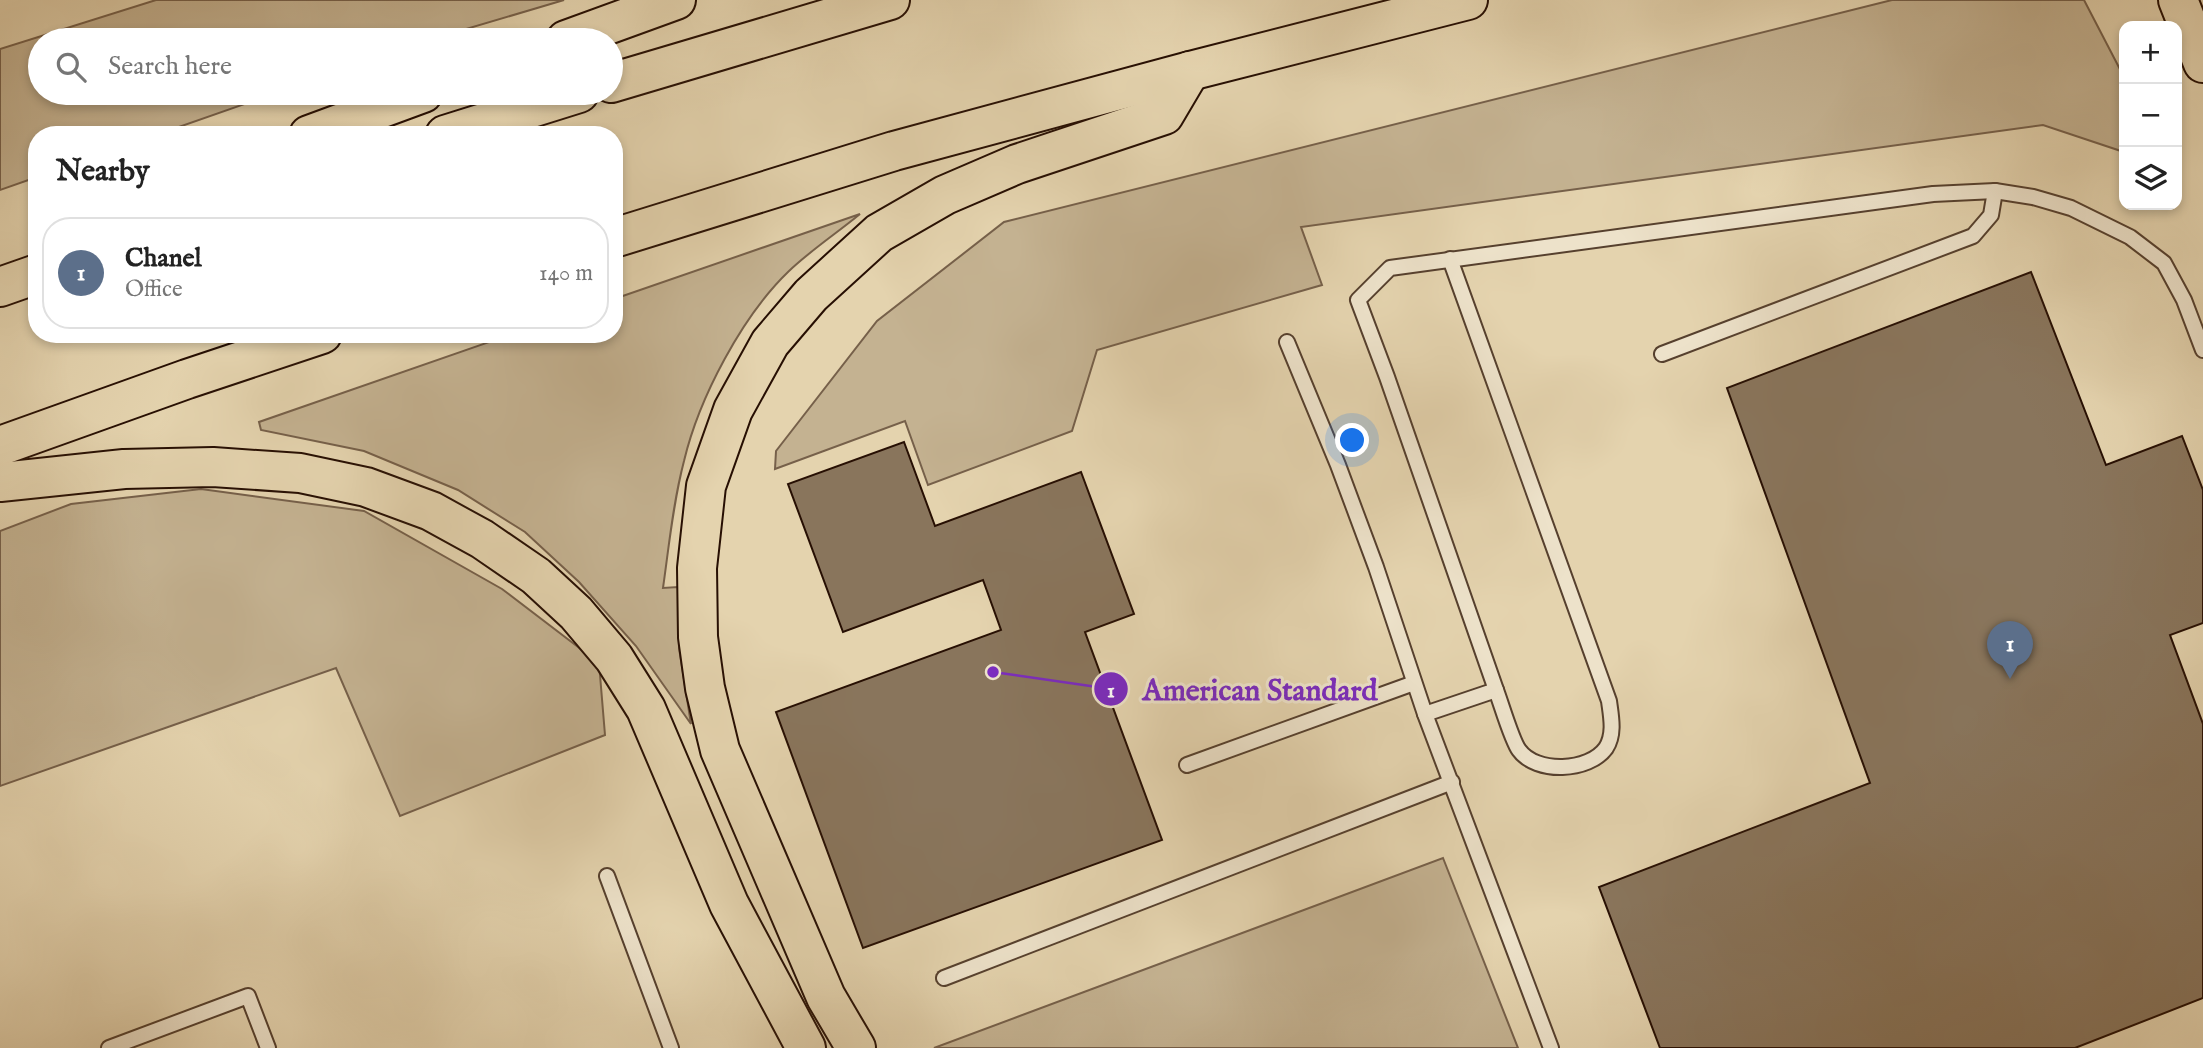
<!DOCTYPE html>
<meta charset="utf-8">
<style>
body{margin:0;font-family:"IM FELL English",serif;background:#f6f6f6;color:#222}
.controls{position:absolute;right:21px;top:21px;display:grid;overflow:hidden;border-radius:14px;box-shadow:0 4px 10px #0003}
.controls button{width:63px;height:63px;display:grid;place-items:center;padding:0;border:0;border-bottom:2px solid #e0e0e0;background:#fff;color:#222;font:35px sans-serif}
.you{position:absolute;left:1353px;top:441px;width:24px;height:24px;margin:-18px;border:5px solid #fff;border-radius:50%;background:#1a73e8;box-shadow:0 0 0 10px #1a73e833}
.badge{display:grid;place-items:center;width:46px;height:46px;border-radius:50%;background:#db2777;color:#fff;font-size:23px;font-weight:700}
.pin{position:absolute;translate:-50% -58px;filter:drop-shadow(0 2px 4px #0008)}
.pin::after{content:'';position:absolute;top:37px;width:24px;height:21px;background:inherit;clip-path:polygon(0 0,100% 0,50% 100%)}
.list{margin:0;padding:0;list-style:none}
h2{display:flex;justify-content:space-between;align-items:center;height:91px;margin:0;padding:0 28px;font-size:30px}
h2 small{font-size:23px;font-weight:400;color:#767676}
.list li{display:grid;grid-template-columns:46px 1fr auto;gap:21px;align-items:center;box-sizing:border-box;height:112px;margin:0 14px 14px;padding:0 14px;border:2px solid #e0e0e0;border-radius:28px}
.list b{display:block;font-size:26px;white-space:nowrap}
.list p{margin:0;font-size:23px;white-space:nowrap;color:#767676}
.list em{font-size:23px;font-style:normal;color:#767676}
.icon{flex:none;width:38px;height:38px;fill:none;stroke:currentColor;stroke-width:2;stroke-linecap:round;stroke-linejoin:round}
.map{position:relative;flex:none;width:2203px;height:1048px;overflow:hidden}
.search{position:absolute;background:#fff;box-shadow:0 4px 10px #0003;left:28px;top:28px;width:595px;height:77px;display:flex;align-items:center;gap:18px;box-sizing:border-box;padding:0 24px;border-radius:38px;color:#767676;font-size:26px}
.panel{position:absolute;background:#fff;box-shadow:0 4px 10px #0003;left:28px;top:126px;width:595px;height:217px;border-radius:28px}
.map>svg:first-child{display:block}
.green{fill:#c4b291;stroke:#76604a;stroke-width:2}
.building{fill:#89755c;stroke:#270f03;stroke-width:2}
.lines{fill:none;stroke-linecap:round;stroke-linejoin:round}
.lane-casing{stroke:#56402e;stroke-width:18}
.highway-casing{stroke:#270f03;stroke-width:42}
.lane{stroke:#ede2ca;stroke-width:14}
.highway{stroke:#e4d3ae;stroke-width:38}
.leader{fill:none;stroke:#7b2cbf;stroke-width:2.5}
.callout-dot{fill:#7b2cbf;stroke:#ede2ca;stroke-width:2.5}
.mark-label{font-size:21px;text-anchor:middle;font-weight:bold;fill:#fff}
.callout-label{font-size:30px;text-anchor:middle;font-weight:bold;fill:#7b2cbf;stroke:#ede2ca;stroke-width:6;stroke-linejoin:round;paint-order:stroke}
</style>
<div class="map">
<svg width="2203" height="1048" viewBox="0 0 2203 1048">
<rect width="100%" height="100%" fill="#e4d3ae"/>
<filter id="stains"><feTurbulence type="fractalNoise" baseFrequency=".00286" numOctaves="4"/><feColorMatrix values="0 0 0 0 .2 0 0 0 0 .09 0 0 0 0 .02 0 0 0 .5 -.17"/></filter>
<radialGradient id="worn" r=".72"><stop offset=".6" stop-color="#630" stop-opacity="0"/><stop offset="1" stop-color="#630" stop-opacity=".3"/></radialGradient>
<g class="green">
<polygon points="156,0 564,0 429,40 40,40 40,93 276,93 156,135 37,135 37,177 0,190 0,49"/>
<polygon points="1892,0 2084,0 2124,77 2124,152 2043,125 1301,227 1322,285 1097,350 1072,431 928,485 905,421 775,469 776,451 877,321 1004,222"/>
<path d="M860 214C837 233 811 250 789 271 742 316 699 398 684 461 673 503 669 546 663 588L678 587 679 648 691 724 636 646 579 582 525 532 458 490 364 451 261 430 259 422 512 334H614V299Z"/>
<polygon points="201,489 364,511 502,589 599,663 605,735 400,816 336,668 0,786 0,531 71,504"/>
<polygon points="1443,858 1518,1048 934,1048"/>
</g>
<g class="building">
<polygon points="2031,272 2106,465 2182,436 2203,490 2203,623 2170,635 2203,724 2203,998 2075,1048 1660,1048 1599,887 1870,783 1727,388"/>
<polygon points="904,442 935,526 1081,472 1134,614 1085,632 1162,840 863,948 776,712 1001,630 983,580 843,632 788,484"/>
</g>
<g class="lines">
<g class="lane-casing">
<g id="lane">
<path d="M1450 259 1609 701C1611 716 1615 734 1606 748 1589 772 1536 774 1519 750 1512 741 1501 703 1496 690"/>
<polyline points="1287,342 1338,465 1376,567 1425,714"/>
<polyline points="1662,354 1973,236 1991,215 1995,191"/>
<polyline points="1187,765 1414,683"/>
<polyline points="607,876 671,1048"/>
<polyline points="944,978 1452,782"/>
<polyline points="109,1048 248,996 268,1048"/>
<polyline points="1551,1048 1425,714 1496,690 1387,377 1358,300 1390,268 1933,194 1995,191 2033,197 2071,208 2130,237 2164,263 2184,300 2203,350"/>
</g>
</g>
<g class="highway-casing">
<g id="highway">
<polyline points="2178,0 2203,63"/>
<polyline points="566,40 676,0"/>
<polyline points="611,83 890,0"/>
<polyline points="309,135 423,93"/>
<polyline points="445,135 579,93"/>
<polyline points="614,238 894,151 1190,71 1468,0"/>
<polyline points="0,287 37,274"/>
<polyline points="0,446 187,379 322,334"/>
<polyline points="0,482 124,469 213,467 300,473 366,487 431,511 482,539 536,576 576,613 614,658 646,709 729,904 806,1048"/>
<polyline points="856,1048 826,997 720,750 705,688 698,637 697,568 706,486 733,410 770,343 811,295 879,233 945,195 1017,164 1164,115 1190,71"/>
</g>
</g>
<use href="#lane" class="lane"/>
<use href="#highway" class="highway"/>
</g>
<path class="leader" d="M993 672L1111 689"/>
<g class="callout-dot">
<circle cx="993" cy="672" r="7"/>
<circle cx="1111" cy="689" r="18"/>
</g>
<g class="mark-label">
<text x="1111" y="697">1</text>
</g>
<g class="callout-label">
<text x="1260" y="700">American Standard</text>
</g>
<rect width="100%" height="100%" filter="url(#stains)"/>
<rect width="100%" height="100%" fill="url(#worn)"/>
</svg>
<div class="controls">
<button>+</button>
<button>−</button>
<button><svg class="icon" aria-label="layers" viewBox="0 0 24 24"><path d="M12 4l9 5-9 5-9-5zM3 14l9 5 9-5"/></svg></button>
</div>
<div class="you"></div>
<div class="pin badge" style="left:2010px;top:679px;background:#5c6f8a">1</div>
<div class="search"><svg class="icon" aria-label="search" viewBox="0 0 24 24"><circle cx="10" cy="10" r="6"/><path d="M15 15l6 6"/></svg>Search here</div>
<section class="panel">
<h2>Nearby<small></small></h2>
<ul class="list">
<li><span class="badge" style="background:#5c6f8a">1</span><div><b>Chanel</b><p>Office</p></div><em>140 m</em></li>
</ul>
</section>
</div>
